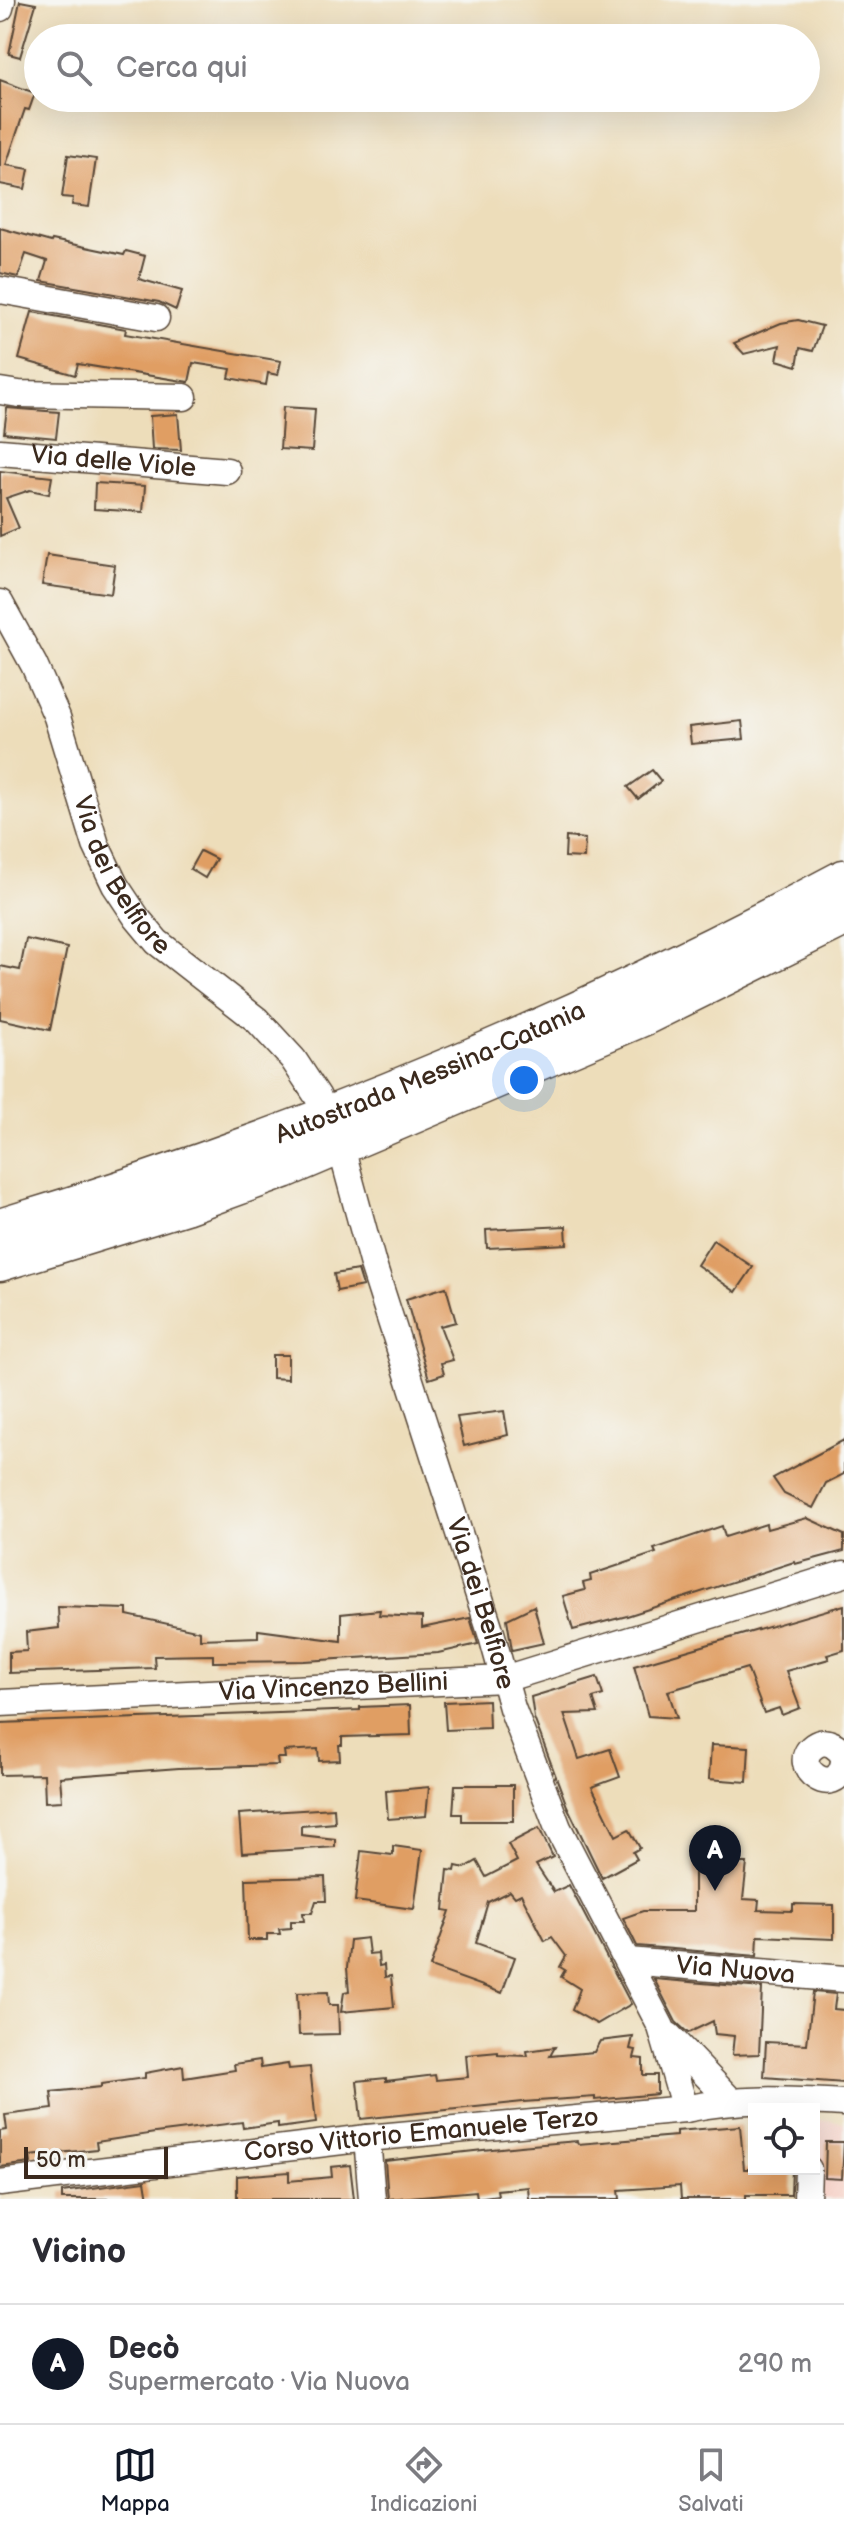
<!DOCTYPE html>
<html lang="it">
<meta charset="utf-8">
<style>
body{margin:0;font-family:"Balsamiq Sans",sans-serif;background:#f2f2f3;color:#2b2b33}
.controls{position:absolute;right:24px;bottom:24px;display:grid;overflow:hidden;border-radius:0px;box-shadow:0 8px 32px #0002}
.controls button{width:72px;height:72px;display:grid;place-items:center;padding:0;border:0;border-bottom:2px solid #e1e1e2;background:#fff;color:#2b2b33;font:40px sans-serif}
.scale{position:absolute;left:24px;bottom:20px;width:144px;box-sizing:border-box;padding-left:8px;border:4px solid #3b2a1e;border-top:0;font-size:22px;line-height:28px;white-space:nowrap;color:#3b2a1e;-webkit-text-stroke:6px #f6f6f2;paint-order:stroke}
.you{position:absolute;left:524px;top:1080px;width:28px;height:28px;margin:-20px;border:6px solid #fff;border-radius:50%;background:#1a73e8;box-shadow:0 0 0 12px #1a73e833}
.badge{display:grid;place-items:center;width:52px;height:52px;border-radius:50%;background:#111827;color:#fff;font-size:26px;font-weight:700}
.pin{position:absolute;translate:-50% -66px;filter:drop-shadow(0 2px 4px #0008)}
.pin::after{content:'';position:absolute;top:42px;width:28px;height:24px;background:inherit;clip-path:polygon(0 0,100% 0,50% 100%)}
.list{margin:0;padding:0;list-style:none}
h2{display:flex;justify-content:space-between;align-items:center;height:104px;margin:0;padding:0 32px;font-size:34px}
h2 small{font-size:26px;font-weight:400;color:#7c7c81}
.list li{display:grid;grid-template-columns:52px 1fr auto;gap:24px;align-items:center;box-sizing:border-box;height:120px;padding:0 32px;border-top:2px solid #e1e1e2}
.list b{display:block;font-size:30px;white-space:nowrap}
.list p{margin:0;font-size:26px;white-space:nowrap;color:#7c7c81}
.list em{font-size:26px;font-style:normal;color:#7c7c81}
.icon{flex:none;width:44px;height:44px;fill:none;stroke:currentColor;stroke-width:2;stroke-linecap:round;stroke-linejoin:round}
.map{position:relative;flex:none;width:844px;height:2199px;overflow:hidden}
.search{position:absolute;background:#fff;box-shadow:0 8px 32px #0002;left:24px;right:24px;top:24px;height:88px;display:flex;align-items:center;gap:20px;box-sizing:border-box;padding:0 28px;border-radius:44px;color:#7c7c81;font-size:30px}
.sheet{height:224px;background:#fff}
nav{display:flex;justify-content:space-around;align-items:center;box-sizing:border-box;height:112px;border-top:2px solid #e1e1e2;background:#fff;font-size:22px;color:#7c7c81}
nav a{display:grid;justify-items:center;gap:4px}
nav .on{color:#111827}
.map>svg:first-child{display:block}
.built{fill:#f7d1c7}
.building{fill:#e09e63}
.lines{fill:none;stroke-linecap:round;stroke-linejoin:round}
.minor-casing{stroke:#564535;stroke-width:29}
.highway-casing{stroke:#564535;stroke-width:43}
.minor{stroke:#fff;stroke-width:26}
.highway{stroke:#fff;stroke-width:40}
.labels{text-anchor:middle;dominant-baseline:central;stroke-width:6;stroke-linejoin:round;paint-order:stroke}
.street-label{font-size:26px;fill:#3b2a1e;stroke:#f6f6f2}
</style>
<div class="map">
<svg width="844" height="2199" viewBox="0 0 844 2199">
<rect width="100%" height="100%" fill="#f6f6f2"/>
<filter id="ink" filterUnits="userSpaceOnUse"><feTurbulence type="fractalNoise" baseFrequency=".0125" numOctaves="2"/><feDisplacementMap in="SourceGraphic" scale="16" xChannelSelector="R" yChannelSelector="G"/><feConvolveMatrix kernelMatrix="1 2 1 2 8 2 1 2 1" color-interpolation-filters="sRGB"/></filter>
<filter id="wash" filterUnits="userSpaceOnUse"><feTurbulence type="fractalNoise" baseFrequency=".006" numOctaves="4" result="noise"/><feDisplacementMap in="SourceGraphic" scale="32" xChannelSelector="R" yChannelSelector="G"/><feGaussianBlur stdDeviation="1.8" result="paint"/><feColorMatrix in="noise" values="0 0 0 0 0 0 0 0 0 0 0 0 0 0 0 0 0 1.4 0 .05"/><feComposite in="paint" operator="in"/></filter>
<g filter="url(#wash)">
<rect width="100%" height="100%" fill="#edddba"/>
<polygon class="built" points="818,2120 844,2122 844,2199 817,2199"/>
<g id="blocks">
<g class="building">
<polygon points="20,1 36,4 20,57 9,54"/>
<polygon points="0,80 35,93 29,110 25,109 6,165 29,169 25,189 0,184"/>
<polygon points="68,155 96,159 89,207 72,205 73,198 62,197"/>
<polygon points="0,228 51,242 52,240 124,255 126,251 145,256 139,279 182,291 176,310 159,302 41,281 47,261 26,254 18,277 0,273"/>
<polygon points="32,312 126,329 125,334 281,361 278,375 268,373 266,385 229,378 231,369 193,363 189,382 78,364 75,375 19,359"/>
<polygon points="798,320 822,326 813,351 800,348 797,366 777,360 780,345 744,354 734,343 781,323"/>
<polygon points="283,407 315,409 312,451 280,449"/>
<polygon points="7,408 59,412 56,438 4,433"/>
<polygon points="178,414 181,450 152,449 150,416"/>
<polygon points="0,471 52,477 49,494 30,490 6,498 19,528 0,536"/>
<polygon points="95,483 145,486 143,512 94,509"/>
<polygon points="47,555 115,565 111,594 42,585"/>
<polygon points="742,721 744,739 691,744 689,727"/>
<polygon points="652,770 661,781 638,799 628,787"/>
<polygon points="566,837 585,839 584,858 565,857"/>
<polygon points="200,851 216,859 205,878 190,869"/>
<polygon points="26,939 67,948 50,1030 0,1019 0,966 20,970"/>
<polygon points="566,1226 567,1244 487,1248 486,1230"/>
<polygon points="713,1240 753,1267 736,1292 697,1265"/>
<polygon points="358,1270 363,1286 337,1291 334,1274"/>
<polygon points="446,1287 456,1322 440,1326 453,1360 441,1363 444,1374 429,1379 406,1299"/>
<polygon points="272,1355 288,1355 288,1379 272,1378"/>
<polygon points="504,1411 508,1435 464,1446 457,1417"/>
<polygon points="844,1440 844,1474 826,1483 813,1508 784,1494 773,1478"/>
<polygon points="807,1518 844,1535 844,1551 795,1564 794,1562 627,1616 573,1630 563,1596 585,1590 583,1583 591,1581 590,1575 656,1553 654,1549 722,1526 725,1537 766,1524 767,1529"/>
<polygon points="844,1605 844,1650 827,1655 829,1659 786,1671 800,1708 782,1715 779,1708 764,1713 747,1668 668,1691 677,1718 648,1716 634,1666"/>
<polygon points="534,1606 544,1643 512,1650 507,1619"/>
<polygon points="58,1607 127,1609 127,1615 200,1631 200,1639 258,1637 258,1630 341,1641 341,1614 380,1610 379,1615 422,1617 422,1628 470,1618 478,1644 438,1653 304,1661 213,1662 213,1655 154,1656 155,1668 9,1673 9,1652 27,1651 26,1632 59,1628"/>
<polygon points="597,1677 603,1695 593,1698 598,1713 564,1714 579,1759 610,1749 620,1777 592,1787 616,1836 629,1829 640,1848 633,1852 637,1859 602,1878 567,1806 534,1718 531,1697"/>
<polygon points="488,1700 489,1728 446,1730 444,1702"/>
<polygon points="410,1705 411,1735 342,1737 342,1745 339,1745 340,1760 319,1761 318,1749 284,1751 285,1758 277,1758 278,1765 179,1768 60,1777 62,1801 45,1802 44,1774 0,1775 0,1723 360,1710 360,1707"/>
<polygon points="711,1745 749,1747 747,1782 709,1779"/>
<polygon points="455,1785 513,1785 513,1821 462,1821 462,1814 453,1814"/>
<polygon points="429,1787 426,1816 388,1819 386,1791"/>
<polygon points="334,1808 335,1823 301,1826 301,1835 335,1839 335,1847 242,1853 239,1814"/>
<polygon points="539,1828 553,1857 536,1865 554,1892 569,1885 631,2004 597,2024 572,2010 580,1989 561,1977 565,1970 560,1967 566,1956 552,1937 545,1941 521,1894 515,1897 510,1891 488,1902 476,1943 515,1957 502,1993 430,1967 450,1911 444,1910 448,1870 455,1871 456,1866 465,1868 477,1861 486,1877 517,1861 508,1844"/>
<polygon points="393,1846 422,1850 414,1909 355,1901 361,1851 393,1855"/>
<polygon points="694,1863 747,1863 743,1899 759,1900 758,1910 793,1911 793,1904 834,1905 834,1939 758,1936 757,1956 637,1946 623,1918 643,1911 694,1911"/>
<polygon points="325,1877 326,1901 316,1901 312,1913 303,1913 304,1921 291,1921 291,1928 279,1929 280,1934 267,1934 267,1940 248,1940 246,1879"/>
<polygon points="367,1938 369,1954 378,1953 379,1966 384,1965 385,1977 391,1976 394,2007 341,2012 344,1992 349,1991 347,1968 350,1940"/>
<polygon points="654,1979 762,1988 759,2054 732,2055 734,2036 715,2034 713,2021 688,2033 676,2022"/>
<polygon points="328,1992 329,2005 338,2005 339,2034 299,2035 297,1993"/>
<polygon points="813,1992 836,1994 834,2009 844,2010 844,2083 764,2077 766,2042 807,2044"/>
<polygon points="633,2037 630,2049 636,2050 634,2058 643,2059 643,2075 657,2075 657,2094 595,2100 595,2097 523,2102 361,2119 357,2081 386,2078 386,2081 435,2075 436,2080 468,2077 466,2055 498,2052 498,2055 528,2056 527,2051 555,2047 550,2056 594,2052 600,2041"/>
<polygon points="260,2060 261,2068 288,2064 289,2069 310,2067 316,2123 278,2128 278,2123 243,2128 242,2122 155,2133 96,2142 97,2149 30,2156 31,2163 0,2167 0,2131 7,2130 5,2115 53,2109 51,2092 101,2087 101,2084 145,2078 145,2073 183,2066 184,2078 235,2070 234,2064"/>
<polygon points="740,2126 744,2169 792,2169 791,2195 746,2195 746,2199 681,2199 680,2186 619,2190 620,2199 529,2199 528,2187 497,2190 498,2195 477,2198 476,2191 388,2199 385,2161 520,2146 577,2141 578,2144 676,2136 676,2131"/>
<polygon points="826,2142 844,2142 842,2179 825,2178"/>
<polygon points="350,2165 354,2199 237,2199 237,2176 289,2172 289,2181 332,2177 331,2167"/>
<polygon points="145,2181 148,2199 62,2199 62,2192"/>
</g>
</g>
</g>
<g filter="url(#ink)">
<use href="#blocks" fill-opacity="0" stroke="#564535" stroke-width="2"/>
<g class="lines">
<g class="minor-casing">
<g id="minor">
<polyline points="0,8 2,0"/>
<polyline points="0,290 156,318"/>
<polyline points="0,391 19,394 184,397"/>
<path id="s1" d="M0 452 227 471"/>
<path id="s2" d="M0 603 34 665 57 717 96 845 115 885 137 918 157 942 257 1020 293 1059 318 1097"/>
<path id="s3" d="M345 1162 373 1265 492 1636 512 1708 558 1828 661 2027 685 2109"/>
<path id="s4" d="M0 1703 504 1679 844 1574"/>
<path d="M844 1758C840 1747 827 1737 814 1746 786 1766 837 1803 844 1762"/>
<path id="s5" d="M628 1961 844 1979"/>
<polyline points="669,2036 731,2101"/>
<polyline points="367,2138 372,2199"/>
<path id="s6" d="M0 2183 367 2138 685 2109C738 2097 790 2100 844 2103"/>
<polyline points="807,2199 808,2169"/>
</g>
</g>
<g class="highway-casing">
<g id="highway">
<path id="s7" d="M0 1229C291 1142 576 1023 844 880"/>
<polyline points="0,1261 185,1204 284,1168 642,1016 844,916"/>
</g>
</g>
<use href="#minor" class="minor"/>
<use href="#highway" class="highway"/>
</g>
</g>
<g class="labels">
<g class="street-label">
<text stroke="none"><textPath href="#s1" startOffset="114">Via delle Viole</textPath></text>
<text stroke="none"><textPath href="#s2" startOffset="300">Via dei Belfiore</textPath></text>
<text stroke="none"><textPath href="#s7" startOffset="458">Autostrada Messina-Catania</textPath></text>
<text stroke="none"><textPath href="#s3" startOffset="462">Via dei Belfiore</textPath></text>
<text stroke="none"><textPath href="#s4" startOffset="334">Via Vincenzo Bellini</textPath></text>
<text stroke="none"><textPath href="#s5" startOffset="108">Via Nuova</textPath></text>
<text stroke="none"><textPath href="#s6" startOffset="424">Corso Vittorio Emanuele Terzo</textPath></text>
</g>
</g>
</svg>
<div class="controls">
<button><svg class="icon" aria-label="locate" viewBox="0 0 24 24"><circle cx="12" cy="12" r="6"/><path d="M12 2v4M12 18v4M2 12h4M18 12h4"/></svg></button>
</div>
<div class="scale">50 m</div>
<div class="you"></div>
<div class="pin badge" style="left:715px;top:1891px">A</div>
<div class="search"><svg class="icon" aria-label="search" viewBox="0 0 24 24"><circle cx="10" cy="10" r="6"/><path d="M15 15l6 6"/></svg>Cerca qui</div>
</div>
<section class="sheet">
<h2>Vicino<small></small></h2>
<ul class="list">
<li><span class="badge">A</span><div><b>Decò</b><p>Supermercato · Via Nuova</p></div><em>290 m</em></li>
</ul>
</section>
<nav>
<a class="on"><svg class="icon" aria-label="map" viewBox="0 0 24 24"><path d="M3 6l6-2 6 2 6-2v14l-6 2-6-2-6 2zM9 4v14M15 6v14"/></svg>Mappa</a>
<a><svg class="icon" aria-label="directions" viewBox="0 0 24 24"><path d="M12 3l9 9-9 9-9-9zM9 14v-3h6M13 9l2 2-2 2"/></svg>Indicazioni</a>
<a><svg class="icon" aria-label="saved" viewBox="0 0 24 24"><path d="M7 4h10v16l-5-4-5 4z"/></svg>Salvati</a>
</nav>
